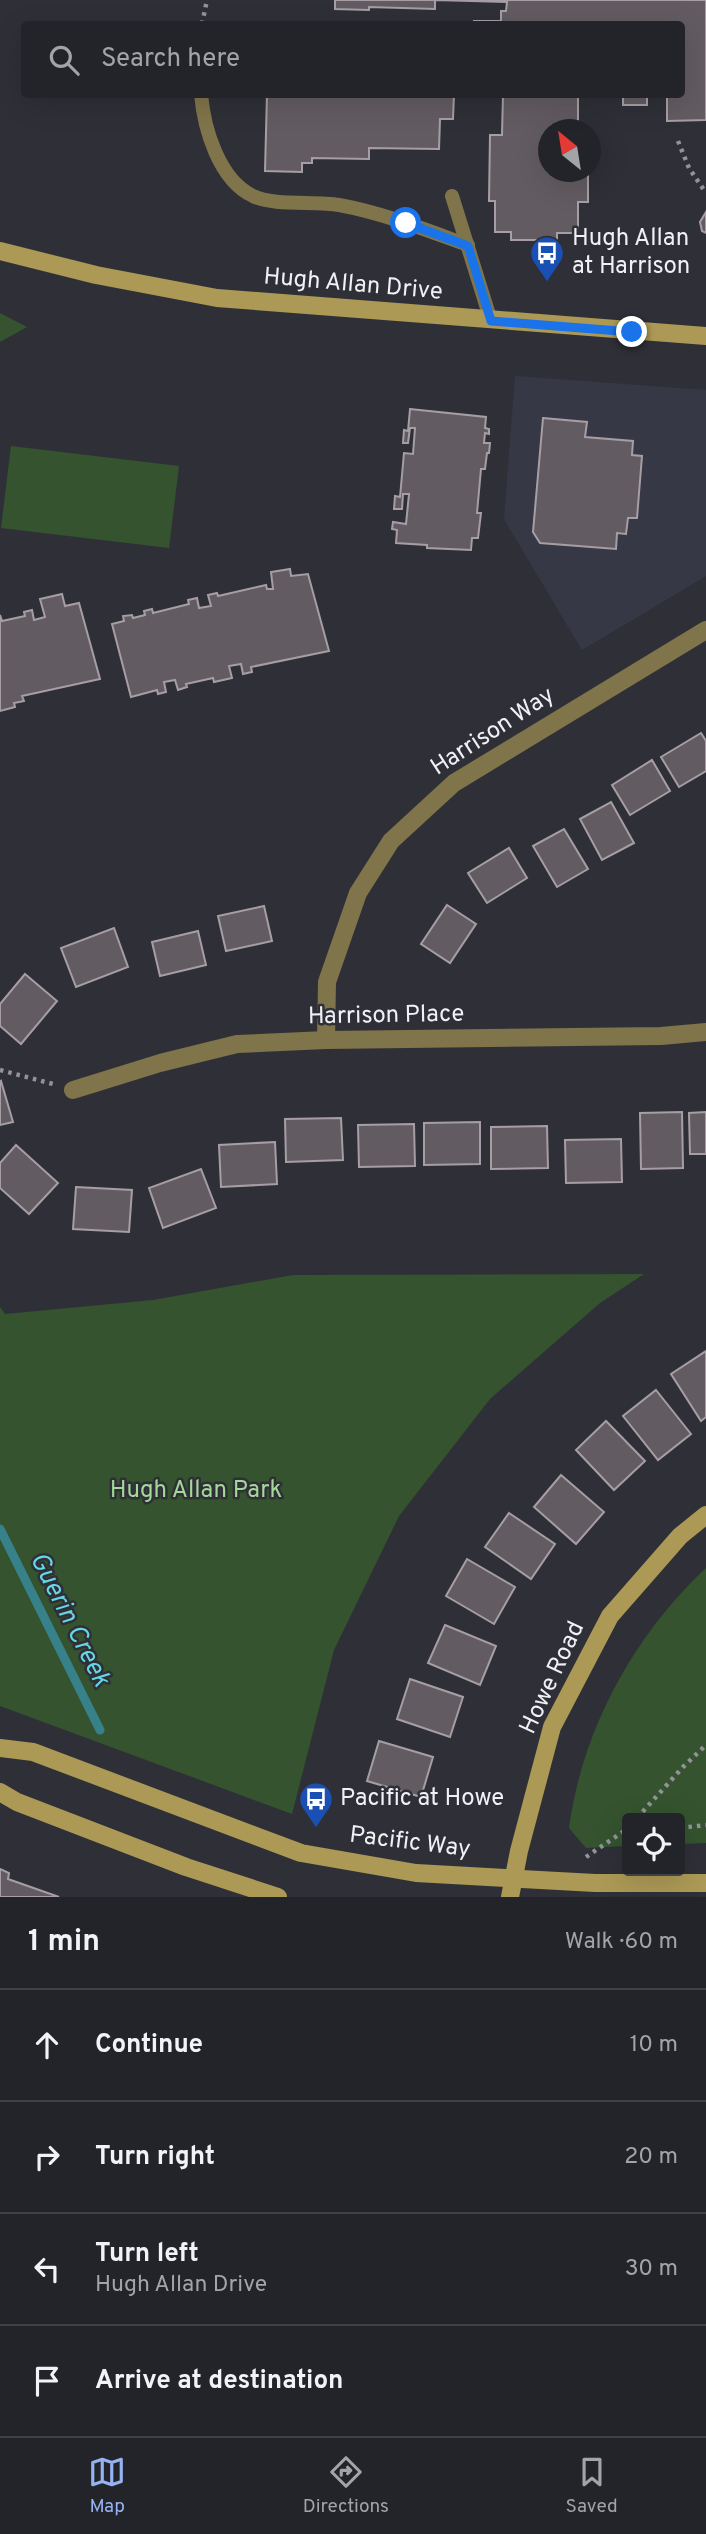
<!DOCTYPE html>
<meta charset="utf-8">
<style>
body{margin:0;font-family:Overpass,sans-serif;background:#2f3035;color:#f1f3f6}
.controls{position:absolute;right:21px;bottom:21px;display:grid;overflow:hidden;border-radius:7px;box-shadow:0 7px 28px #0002}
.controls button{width:63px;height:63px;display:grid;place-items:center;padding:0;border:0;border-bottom:2px solid #404146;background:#232429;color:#f1f3f6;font:35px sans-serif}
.compass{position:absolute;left:538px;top:119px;width:63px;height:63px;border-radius:50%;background:#232429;box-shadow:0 7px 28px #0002;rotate:330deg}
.stop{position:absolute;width:21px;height:21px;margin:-16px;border:5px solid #1a73e8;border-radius:50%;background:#fff}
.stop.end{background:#1a73e8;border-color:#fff;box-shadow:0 2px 7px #0008}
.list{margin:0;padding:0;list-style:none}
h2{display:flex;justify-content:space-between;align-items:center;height:91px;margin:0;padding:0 28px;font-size:30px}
h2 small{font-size:23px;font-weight:400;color:#a3a4a8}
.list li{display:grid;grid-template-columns:46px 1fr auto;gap:21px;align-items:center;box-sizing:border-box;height:112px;padding:0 28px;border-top:2px solid #404146}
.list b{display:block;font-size:26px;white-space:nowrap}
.list p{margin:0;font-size:23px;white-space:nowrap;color:#a3a4a8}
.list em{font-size:23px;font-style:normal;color:#a3a4a8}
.icon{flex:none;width:38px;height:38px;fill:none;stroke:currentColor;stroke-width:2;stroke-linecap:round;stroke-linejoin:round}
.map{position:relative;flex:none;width:706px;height:1897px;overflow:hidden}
.search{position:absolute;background:#232429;box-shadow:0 7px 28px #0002;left:21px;right:21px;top:21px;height:77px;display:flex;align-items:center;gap:18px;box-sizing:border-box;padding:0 24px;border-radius:7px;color:#a3a4a8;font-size:26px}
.sheet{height:539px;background:#232429}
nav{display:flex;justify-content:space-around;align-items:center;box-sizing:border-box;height:98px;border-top:2px solid #404146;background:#232429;font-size:19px;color:#a3a4a8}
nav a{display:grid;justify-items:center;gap:4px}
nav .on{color:#95b2f1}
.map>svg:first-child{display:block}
.built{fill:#373845}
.green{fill:#34532e}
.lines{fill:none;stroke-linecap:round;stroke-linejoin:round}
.stream{stroke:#37818a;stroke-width:9}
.building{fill:#625b61;stroke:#a69ea4;stroke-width:2}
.path{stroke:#929398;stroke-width:4.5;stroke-dasharray:3.5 5;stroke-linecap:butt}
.lane{stroke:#80744a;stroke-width:14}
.street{stroke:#80744a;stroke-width:18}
.secondary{stroke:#ac9955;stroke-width:18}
.route{stroke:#1a73e8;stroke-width:9}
.labels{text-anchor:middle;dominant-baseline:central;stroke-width:5;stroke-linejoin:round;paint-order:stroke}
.poi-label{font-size:24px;fill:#f0f1f5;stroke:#2f3037;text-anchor:start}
.street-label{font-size:24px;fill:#f0f1f5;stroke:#2f3037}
.park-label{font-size:24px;fill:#a3d898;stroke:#2f3037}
.water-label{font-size:26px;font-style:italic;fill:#66d6e4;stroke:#2f3037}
</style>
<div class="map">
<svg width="706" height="1897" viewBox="0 0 706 1897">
<rect width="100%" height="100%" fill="#2f3037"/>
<polygon class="built" points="515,376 706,390 706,576 582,650 504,519"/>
<g class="green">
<polygon points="0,313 27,327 0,342"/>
<polygon points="11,446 179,466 169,548 1,528"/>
<polygon points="644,1274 600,1303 490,1399 399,1516 334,1650 292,1814 0,1706 0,1307 5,1314 153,1300 293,1275"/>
<path d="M706 1568V1843L680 1844V1818H627V1846L586 1848 569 1828C582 1730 634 1635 706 1568Z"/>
</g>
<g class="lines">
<polyline class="stream" points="0,1529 100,1730"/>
</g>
<g class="building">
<polygon points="335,0 706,0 706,120 667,121 667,94 682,94 682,24 474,24 474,21 501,21 501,11 506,11 507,2 435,0 435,9 369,7 369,10 335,9"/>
<polygon points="267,94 454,94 453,119 440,119 439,149 369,148 369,159 312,158 312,163 302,163 302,172 265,171"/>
<polygon points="503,94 578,94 578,130 548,130 548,172 588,172 588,202 578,202 578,233 557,233 557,240 511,240 511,232 495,232 495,201 489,201 490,135 502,135"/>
<rect x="623" y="94" width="24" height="11"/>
<polygon points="706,212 706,233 702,231 700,222"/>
<polygon points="410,409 486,417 485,428 489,429 489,434 485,433 484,443 490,443 489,453 487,453 485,469 481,469 477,513 481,513 478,538 472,538 471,550 427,548 427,545 396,543 397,530 392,529 393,522 406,524 409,494 403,494 402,509 394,509 395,496 400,497 404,453 413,454 415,428 410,428 408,443 403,443 404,430 408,431"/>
<polygon points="543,418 587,422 585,437 633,441 632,455 642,456 637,518 628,518 626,534 617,533 616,549 540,543 533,532"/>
<polygon points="290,569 291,576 308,574 329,651 251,667 252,672 243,674 241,664 229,666 232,678 214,682 213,678 186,684 187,687 178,690 175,680 164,682 166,692 158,694 157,690 131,697 112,624 124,621 123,616 132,615 133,618 145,615 144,611 152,609 153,613 189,604 188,600 197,598 199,608 211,606 208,595 217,593 218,596 266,585 267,589 273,589 271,572"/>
<polygon points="62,594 65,606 79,603 100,679 22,696 24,701 14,703 15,707 0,711 0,615 2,621 25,616 24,612 32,610 34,620 45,617 40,599"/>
<polygon points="701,733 706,741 706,771 679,787 661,757"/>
<polygon points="652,760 670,791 630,815 612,785"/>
<polygon points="611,802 634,843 602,860 580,819"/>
<polygon points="564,829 588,869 557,887 533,846"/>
<polygon points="509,848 527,878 487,903 468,873"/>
<polygon points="447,905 476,924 450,963 421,944"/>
<polygon points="264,906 272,941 226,951 218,916"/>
<polygon points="114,928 128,967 76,987 61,948"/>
<polygon points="198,931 206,965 160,976 152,942"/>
<polygon points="25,974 57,1001 21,1044 0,1026 0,1004"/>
<polygon points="1,1081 13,1122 0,1125 0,1082"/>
<polygon points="682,1112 683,1168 641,1169 640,1113"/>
<polygon points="706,1112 706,1154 690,1154 689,1113"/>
<polygon points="341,1118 343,1160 286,1162 285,1119"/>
<polygon points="480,1122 480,1164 424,1165 424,1123"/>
<polygon points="414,1124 415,1166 359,1167 358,1125"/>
<polygon points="547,1126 548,1168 491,1169 491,1127"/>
<polygon points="621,1139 622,1182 566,1183 565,1140"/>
<polygon points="275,1142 277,1184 221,1187 219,1145"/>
<polygon points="16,1145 58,1183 29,1214 0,1188 0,1163"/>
<polygon points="201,1169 216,1208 163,1228 149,1188"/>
<polygon points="76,1187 132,1190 129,1232 73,1229"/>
<polygon points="706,1351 706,1417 701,1421 671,1374"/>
<polygon points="656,1390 691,1434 658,1460 623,1416"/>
<polygon points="606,1421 645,1461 614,1490 576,1450"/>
<polygon points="561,1475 604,1512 576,1544 534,1507"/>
<polygon points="509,1513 555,1544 531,1579 485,1547"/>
<polygon points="467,1559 515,1587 494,1624 446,1596"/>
<polygon points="445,1625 496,1646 480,1685 428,1663"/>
<polygon points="410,1679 463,1697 450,1737 397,1719"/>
<polygon points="379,1741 433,1757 421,1797 367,1781"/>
<polygon points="0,1869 9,1873 8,1879 59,1897 0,1897"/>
</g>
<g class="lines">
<g class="path">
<polyline points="202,24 207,0"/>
<polyline points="678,141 689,168 706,193"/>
<polyline points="0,1070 53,1084"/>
<polyline points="637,1818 683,1767 706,1745"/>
<polyline points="680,1828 706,1825"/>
<polyline points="586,1857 627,1829"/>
</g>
<g class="lane">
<path d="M201 94C204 129 219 180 253 196 272 206 316 201 339 205 383 213 426 230 468 245"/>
<polyline points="452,196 491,321"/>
</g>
<g class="street">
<polyline points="326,1040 327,982 358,893 391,841 454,783 706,630"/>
<polyline points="73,1090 160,1063 237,1044 326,1040 661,1036 706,1032"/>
</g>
<g class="secondary">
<polyline points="0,251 96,275 217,298 706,336"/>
<polyline points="0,1748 33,1752 301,1853 416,1873 595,1883 706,1883"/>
<polyline points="0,1792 17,1802 186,1867 278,1897"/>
<polyline points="510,1897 519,1851 552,1727 610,1616 680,1536 706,1515"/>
</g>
</g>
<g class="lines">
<polyline class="route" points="406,223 468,246 491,321 632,332"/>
</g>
<defs>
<g id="bus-pin" transform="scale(1.75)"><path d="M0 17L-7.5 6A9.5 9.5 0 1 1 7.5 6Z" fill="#1a4fb4" stroke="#2f3037"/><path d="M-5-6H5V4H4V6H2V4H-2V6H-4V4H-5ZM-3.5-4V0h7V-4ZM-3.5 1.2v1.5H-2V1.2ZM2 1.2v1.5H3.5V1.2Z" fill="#fff"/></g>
</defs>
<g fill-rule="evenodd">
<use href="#bus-pin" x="547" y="253"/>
<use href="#bus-pin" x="316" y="1799"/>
</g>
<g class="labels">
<g class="poi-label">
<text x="572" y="239">Hugh Allan<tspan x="572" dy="28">at Harrison</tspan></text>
<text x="340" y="1799">Pacific at Howe</text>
</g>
<g class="street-label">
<text transform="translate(353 285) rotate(5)">Hugh Allan Drive</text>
<text transform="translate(493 732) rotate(-33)">Harrison Way</text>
<text transform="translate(386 1016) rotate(-1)">Harrison Place</text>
<text transform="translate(553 1678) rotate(-65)">Howe Road</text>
<text transform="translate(410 1843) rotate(7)">Pacific Way</text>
</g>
<g class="park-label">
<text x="196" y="1491">Hugh Allan Park</text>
</g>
<g class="water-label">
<text transform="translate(69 1620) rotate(63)">Guerin Creek</text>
</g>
</g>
</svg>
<div class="controls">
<button><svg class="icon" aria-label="locate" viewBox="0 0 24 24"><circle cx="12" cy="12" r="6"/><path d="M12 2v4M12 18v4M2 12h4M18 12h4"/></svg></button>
</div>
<svg class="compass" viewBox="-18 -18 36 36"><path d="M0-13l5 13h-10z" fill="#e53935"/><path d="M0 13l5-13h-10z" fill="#a3a4a8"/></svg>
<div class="stop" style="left:406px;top:223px"></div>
<div class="stop end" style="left:632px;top:332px"></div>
<div class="search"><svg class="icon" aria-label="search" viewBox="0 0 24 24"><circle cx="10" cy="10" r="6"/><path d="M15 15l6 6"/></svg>Search here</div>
</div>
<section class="sheet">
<h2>1 min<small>Walk · 60 m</small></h2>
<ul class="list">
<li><svg class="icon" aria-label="ahead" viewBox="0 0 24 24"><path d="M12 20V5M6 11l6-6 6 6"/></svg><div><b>Continue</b></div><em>10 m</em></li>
<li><svg class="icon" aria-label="right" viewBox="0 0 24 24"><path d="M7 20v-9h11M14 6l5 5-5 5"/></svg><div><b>Turn right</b></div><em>20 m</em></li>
<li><svg class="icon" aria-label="left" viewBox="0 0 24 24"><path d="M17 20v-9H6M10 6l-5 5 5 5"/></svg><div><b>Turn left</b><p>Hugh Allan Drive</p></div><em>30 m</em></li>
<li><svg class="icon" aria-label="arrive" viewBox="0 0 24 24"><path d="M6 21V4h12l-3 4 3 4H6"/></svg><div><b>Arrive at destination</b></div></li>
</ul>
</section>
<nav>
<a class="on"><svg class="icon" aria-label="map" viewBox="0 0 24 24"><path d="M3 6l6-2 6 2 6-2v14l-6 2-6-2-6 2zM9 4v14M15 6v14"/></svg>Map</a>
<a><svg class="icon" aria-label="directions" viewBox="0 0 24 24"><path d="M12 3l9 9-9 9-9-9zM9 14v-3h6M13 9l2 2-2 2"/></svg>Directions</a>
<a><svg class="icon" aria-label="saved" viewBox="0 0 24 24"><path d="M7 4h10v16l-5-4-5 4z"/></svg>Saved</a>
</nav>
